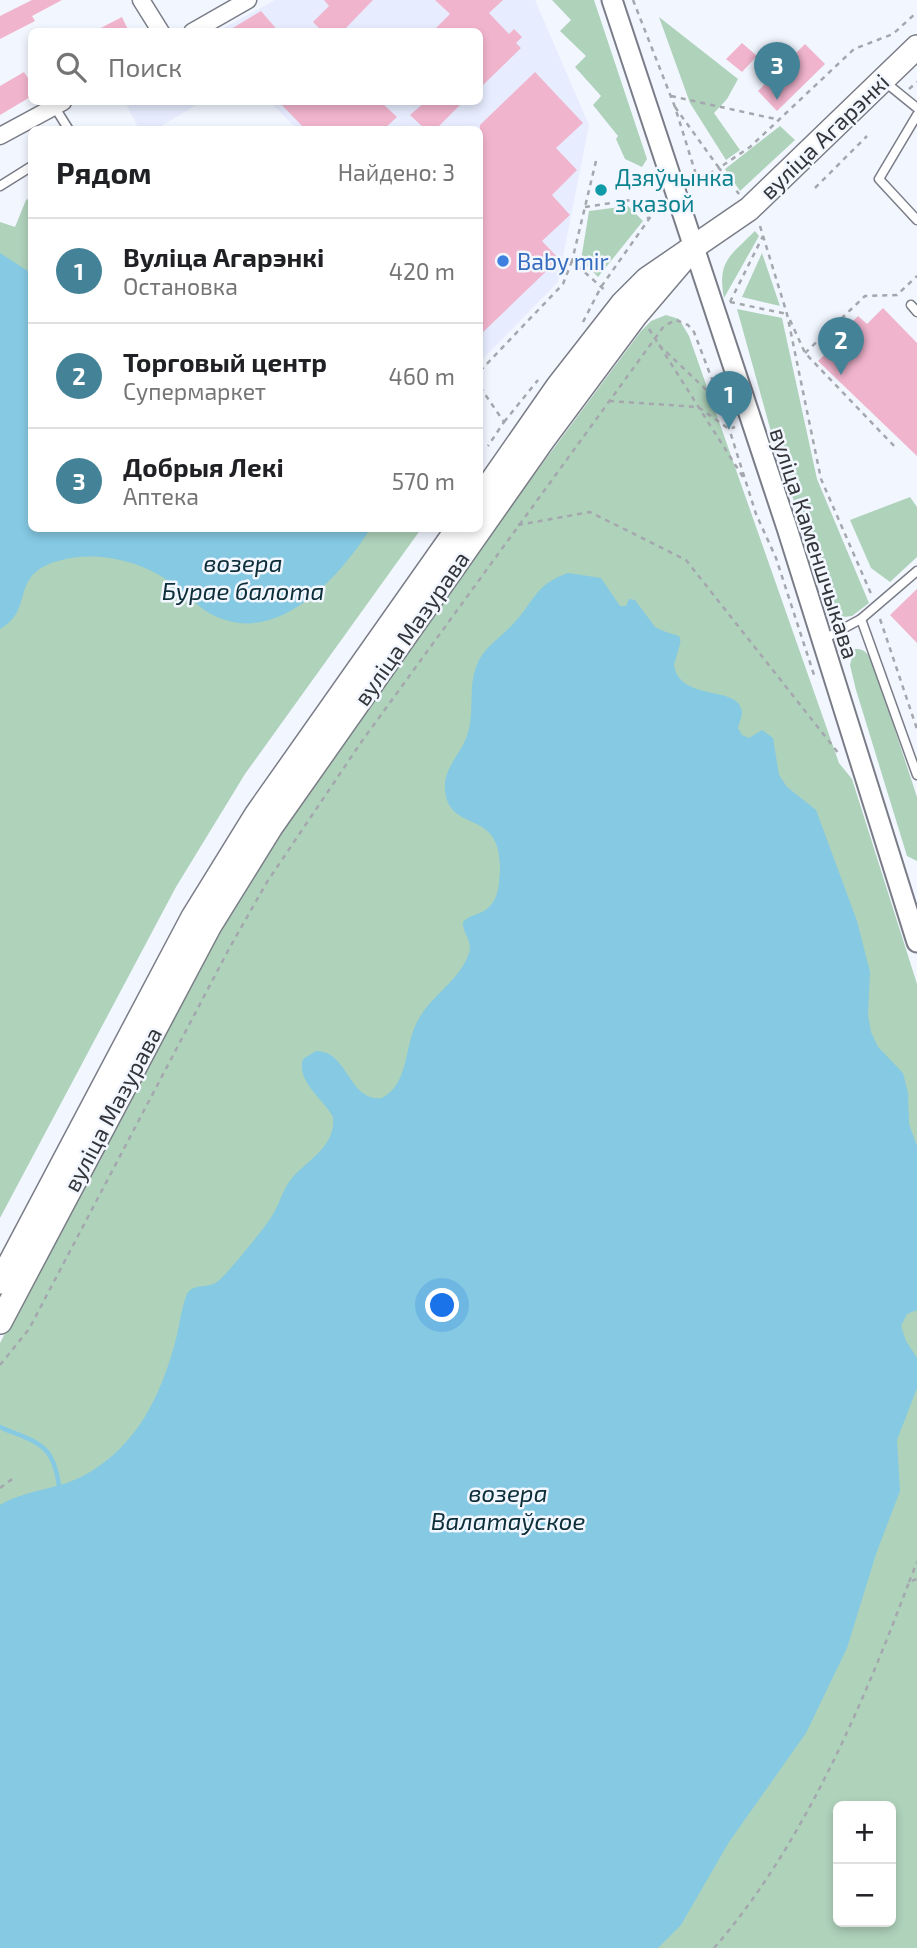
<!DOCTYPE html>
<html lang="ru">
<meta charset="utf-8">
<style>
body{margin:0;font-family:"Exo 2",sans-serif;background:#f2f2f2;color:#202124}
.controls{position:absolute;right:21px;bottom:21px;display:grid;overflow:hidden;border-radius:10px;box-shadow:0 4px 10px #0003}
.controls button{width:63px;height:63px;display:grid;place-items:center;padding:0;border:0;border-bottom:2px solid #e0e0e0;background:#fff;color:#202124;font:35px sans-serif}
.you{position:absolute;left:443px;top:1306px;width:24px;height:24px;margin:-18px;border:5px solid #fff;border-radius:50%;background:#1a73e8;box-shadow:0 0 0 10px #1a73e833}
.badge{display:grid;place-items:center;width:46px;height:46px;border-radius:50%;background:#448397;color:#fff;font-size:23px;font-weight:700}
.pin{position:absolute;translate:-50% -58px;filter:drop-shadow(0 2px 4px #0008)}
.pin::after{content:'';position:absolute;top:37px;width:24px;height:21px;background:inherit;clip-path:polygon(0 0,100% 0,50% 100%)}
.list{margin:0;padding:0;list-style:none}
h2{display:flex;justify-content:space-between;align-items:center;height:91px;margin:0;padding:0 28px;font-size:30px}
h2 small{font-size:23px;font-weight:400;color:#757577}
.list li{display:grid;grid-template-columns:46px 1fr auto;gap:21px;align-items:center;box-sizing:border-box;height:105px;padding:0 28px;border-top:2px solid #e0e0e0}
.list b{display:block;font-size:26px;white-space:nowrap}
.list p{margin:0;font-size:23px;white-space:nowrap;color:#757577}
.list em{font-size:23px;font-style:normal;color:#757577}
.icon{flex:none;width:38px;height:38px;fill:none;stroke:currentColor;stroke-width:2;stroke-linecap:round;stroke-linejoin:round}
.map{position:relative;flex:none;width:917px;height:1948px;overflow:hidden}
.search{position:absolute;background:#fff;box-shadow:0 4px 10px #0003;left:28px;top:28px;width:455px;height:77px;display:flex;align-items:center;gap:18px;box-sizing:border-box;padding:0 24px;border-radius:10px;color:#757577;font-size:26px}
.panel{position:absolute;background:#fff;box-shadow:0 4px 10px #0003;left:28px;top:126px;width:455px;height:406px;border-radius:10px}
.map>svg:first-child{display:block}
.built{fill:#e7edff}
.green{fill:#afd2bb;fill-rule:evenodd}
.water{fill:#85c9e3}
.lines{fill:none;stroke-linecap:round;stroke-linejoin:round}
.stream{stroke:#85c9e3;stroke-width:4.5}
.building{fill:#f1b4cd}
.service-casing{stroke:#7a7d87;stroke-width:11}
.minor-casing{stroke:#7a7d87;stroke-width:19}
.tertiary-casing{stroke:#7a7d87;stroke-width:23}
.secondary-casing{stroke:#7a7d87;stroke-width:26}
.path{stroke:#a5a7ae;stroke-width:2.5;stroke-dasharray:5 5;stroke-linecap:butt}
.service{stroke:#fff;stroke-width:8}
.minor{stroke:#fff;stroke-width:16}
.tertiary{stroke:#fff;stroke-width:19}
.secondary{stroke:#fff;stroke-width:23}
.culture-dot{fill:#0f9aa8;stroke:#f2f6ff;stroke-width:2.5}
.shop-dot{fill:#3f7fe0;stroke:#f2f6ff;stroke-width:2.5}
.labels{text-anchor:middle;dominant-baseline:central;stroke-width:5;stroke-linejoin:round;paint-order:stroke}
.street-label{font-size:23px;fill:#343539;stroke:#f2f6ff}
.culture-label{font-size:23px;fill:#0d838f;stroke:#f2f6ff;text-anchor:start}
.shop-label{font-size:23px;fill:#366cbe;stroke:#f2f6ff;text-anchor:start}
.water-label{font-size:24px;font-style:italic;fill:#0c2e39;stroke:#f2f6ff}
</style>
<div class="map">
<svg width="917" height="1948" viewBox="0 0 917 1948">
<rect width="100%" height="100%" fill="#f2f6ff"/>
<g class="built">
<polygon points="275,0 535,0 589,125 558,282 480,362 480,130 297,129 270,102 480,102 480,32 216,32"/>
<polygon points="125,102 201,102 155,130 139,129"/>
</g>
<g class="green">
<polygon points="552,0 594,0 647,159 642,167 625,159 616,139 618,136 593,105 601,96 575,67 586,56 560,31 571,20"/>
<polygon points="659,17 738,79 727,99 714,113 740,150 726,160 690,103"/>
<polygon points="780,126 795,140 740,191 725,169"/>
<polygon points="31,197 32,528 421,529 245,774 176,887 0,1218 0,222 15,227 26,200"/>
<polygon points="628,206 643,221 598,277 581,260 589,211"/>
<path d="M755 231 759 236 724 298C717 261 730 256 755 231Z"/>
<polygon points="762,253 780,306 742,297"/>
<polygon points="737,309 782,318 817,479 869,603 852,616 836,618 778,457"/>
<path d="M666 315 679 319 689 336 839 763 852 779 917 984V1948H0V1343L63 1220 247 878 472 558 641 331 651 321ZM838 1806H891V1922H838Z"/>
<polygon points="910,497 917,507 917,557 890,582 871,568 850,520"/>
<path d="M854 649C865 648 868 654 873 663L917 797V861L907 856 856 690 850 665Z"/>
</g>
<g class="water">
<path d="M0 253 31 273 32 528 370 529C341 575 280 645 217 617 199 609 185 593 170 582 139 560 95 550 58 561 8 575 36 609 0 629Z"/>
<path d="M568 573 601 578 620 606H626L629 599 635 600 655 627C684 642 685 626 674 665 680 703 739 684 742 712 742 717 739 723 738 728L742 735 749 738 762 730 773 738 779 775 787 787 816 810 857 921 870 972 868 1015 871 1032 878 1047 903 1073 908 1093 909 1124 917 1146V1310L907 1314 901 1326 906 1341 917 1358V1388L897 1440 900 1491 876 1554 847 1648 806 1733 729 1842 681 1925 658 1948H0V1505C25 1490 55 1490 81 1477 136 1449 161 1396 176 1339 180 1324 181 1307 188 1292 197 1283 207 1289 217 1282 227 1275 265 1227 272 1216 279 1205 282 1192 289 1182 305 1160 336 1149 333 1117 323 1098 296 1082 303 1059L316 1051C349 1051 348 1102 382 1098 409 1084 404 1047 417 1022 430 996 460 981 469 953 473 940 462 934 463 922 470 914 482 915 490 906 499 896 499 884 500 871 502 806 449 835 445 790 443 769 460 755 467 736 475 714 468 689 476 667 483 647 501 638 514 623 535 601 534 585 568 573Z"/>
</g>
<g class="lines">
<path class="stream" d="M0 1427C37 1443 53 1442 59 1486"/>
</g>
<g class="building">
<polygon points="32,0 62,0 32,16 35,21 0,39 0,16"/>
<polygon points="324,0 373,0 342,32 323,32 313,22 329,6"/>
<polygon points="435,0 503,0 489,13 509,34 514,29 522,37 516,43 521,48 480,88 480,32 432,32 450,14"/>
<polygon points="261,11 279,32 226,32"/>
<polygon points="122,17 129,32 93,32"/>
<polygon points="742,43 757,56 742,72 726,59"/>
<polygon points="805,44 825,64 777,111 758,91"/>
<polygon points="24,72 32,84 32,96 0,115 0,86"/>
<polygon points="535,72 583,123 556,148 577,170 552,195 570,215 542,241 559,259 480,335 480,125"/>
<polygon points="279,102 381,102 397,117 383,130 306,130"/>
<polygon points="425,102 463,102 435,130 426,130 410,115"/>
<polygon points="883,308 917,343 917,456 818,361 852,328 849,325 858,316 867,324"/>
<polygon points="917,589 917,643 890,615"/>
</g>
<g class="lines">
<g class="service-casing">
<g id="service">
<polyline points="885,82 917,108"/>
<polyline points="54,106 69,130"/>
<polyline points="917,115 879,179 917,220"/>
<polyline points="0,186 32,166"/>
<polyline points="911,305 917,312"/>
<polyline points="861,619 917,775"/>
<polyline points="824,639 861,619 917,571"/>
</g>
</g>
<g class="minor-casing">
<g id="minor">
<polyline points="141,0 161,32"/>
<polyline points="192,32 248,0"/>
<polyline points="0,136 63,102"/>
</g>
</g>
<g class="tertiary-casing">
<polyline id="tertiary" points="612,0 787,528 917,942"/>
</g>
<g class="secondary-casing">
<g id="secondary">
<polyline points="480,498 558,386 622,304 647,279 749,209 917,47"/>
<polyline points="0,1282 193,917 256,815 458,528"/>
<polyline points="0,1322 209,927 271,827 543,440 636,315 694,247"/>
</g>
</g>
<g class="path">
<polyline points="633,0 675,107 698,181"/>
<polyline points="909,89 917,82"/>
<polyline points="671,96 780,120"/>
<polyline points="675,107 719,168 750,147 854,49 893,34 917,12"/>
<polyline points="596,161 572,261 607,292"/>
<polyline points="692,184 719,168 739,194"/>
<polyline points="815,188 867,136"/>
<polyline points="585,207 631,200 649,219"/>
<polyline points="760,226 787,314 821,479 872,596"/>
<polyline points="730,302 763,236"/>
<polyline points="730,302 787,314"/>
<polyline points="790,320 805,353 896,448"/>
<polyline points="583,322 601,287 661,202"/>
<polyline points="649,329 743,477"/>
<polyline points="659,345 718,401"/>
<polyline points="805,353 865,296 897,295 917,276"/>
<polyline points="480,371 563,284 572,261"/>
<polyline points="480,387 504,422 488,446"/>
<polyline points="609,401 698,407 729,429 735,427"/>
<polyline points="504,422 538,380"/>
<polyline points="518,525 590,512 686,560 839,754"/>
<polyline points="880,619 917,729"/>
<polyline points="0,1365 29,1329 230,947 267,882 362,741 664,326 676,320 688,325 694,332 721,403 756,514 776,558 814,675"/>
<polyline points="0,1488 15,1477"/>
<polyline points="909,1582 917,1562"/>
<path d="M714 1948C801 1849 863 1705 909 1582L917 1579"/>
</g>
<use href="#service" class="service"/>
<use href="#minor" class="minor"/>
<use href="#tertiary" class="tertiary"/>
<use href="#secondary" class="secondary"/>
</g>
<circle class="culture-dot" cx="601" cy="190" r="7"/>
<circle class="shop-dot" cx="503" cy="261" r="7"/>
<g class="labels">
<g class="street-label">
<text transform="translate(824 136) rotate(-44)">вуліца Агарэнкі</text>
<text transform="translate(815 543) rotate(72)">вуліца Каменшчыкава</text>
<text transform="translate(411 628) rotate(-55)">вуліца Мазурава</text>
<text transform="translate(112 1109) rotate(-62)">вуліца Мазурава</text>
</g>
<g class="culture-label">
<text x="615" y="177">Дзяўчынка<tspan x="615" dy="26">з казой</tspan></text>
</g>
<g class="shop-label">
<text x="517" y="261">Baby mir</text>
</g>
<g class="water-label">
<text x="243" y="562">возера<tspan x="243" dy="28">Бурае балота</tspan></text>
<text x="508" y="1492">возера<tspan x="508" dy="28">Валатаўское</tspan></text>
</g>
</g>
</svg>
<div class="controls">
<button>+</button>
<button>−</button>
</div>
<div class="you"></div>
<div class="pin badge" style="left:729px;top:429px">1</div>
<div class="pin badge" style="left:841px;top:375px">2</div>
<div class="pin badge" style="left:777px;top:100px">3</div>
<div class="search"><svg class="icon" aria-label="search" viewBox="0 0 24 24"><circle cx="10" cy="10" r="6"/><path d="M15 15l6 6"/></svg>Поиск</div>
<section class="panel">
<h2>Рядом<small>Найдено: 3</small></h2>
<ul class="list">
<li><span class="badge">1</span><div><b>Вуліца Агарэнкі</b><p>Остановка</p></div><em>420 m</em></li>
<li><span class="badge">2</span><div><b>Торговый центр</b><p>Супермаркет</p></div><em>460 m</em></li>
<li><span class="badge">3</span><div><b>Добрыя Лекі</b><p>Аптека</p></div><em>570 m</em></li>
</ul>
</section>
</div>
